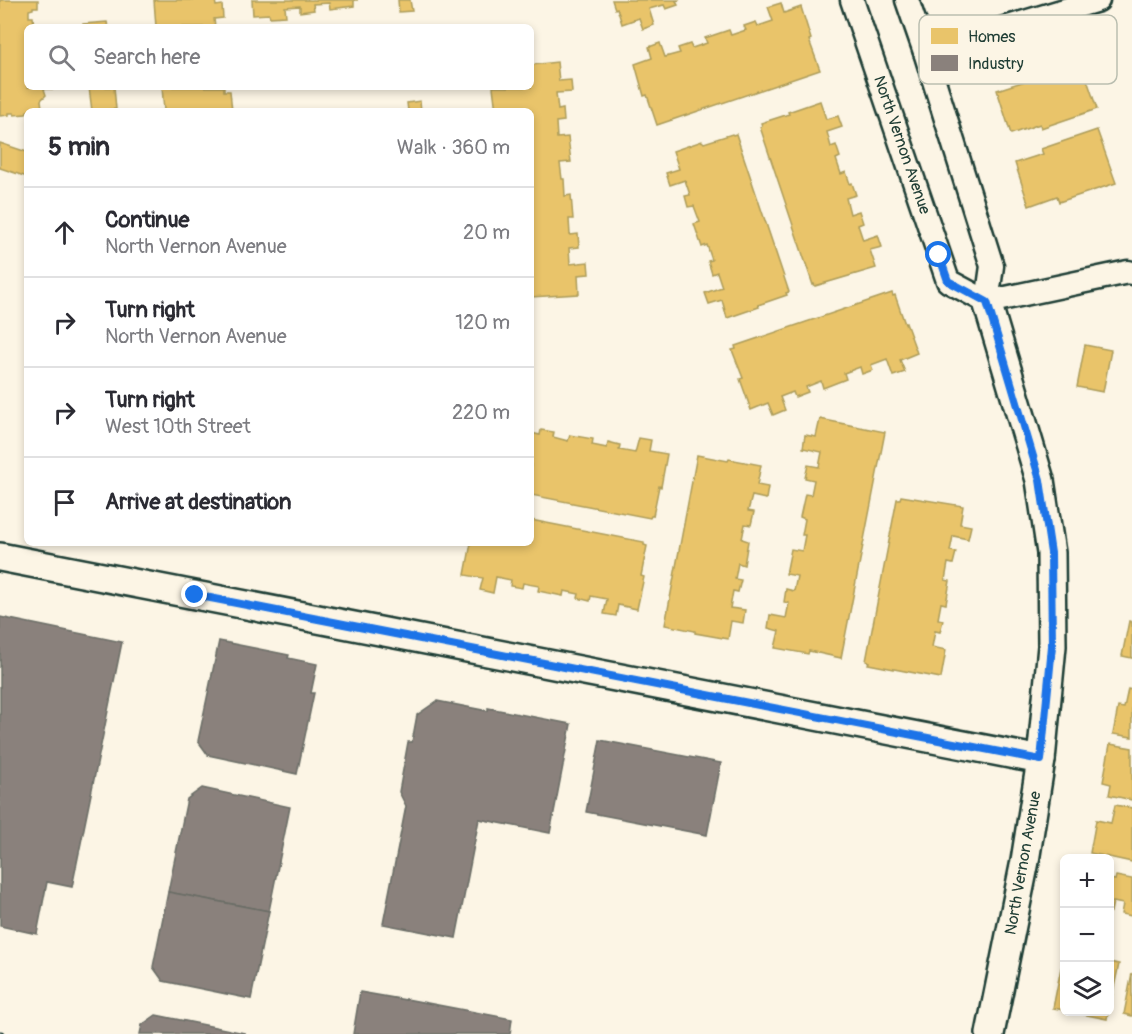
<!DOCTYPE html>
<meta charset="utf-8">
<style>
body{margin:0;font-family:Pangolin,sans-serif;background:#f7f7f7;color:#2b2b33}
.controls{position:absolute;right:18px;bottom:18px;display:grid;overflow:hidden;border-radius:9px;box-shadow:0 3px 9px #0003}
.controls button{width:54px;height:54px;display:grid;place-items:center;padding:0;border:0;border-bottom:2px solid #e1e1e2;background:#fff;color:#2b2b33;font:30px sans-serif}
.stop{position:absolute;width:18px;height:18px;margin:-14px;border:4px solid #1a73e8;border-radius:50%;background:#fff}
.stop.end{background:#1a73e8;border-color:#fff;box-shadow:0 2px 6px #0008}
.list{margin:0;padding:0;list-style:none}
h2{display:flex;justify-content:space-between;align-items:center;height:78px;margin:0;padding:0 24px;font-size:26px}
h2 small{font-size:20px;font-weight:400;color:#7c7c81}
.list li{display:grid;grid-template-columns:39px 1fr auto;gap:18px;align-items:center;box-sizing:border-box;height:90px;padding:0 24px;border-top:2px solid #e1e1e2}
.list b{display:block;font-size:22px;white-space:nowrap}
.list p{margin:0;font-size:20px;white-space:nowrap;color:#7c7c81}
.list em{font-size:20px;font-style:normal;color:#7c7c81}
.icon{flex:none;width:33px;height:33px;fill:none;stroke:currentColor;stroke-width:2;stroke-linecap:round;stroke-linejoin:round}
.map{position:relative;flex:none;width:1132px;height:1034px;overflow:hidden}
.search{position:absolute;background:#fff;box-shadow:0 3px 9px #0003;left:24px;top:24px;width:510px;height:66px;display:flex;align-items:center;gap:15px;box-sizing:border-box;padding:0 21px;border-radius:9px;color:#7c7c81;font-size:22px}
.panel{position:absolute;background:#fff;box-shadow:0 3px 9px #0003;left:24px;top:108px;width:510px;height:438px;border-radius:9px}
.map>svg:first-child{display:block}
.homes{fill:#e9c46a;stroke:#ac9c5a;stroke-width:1.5}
.industry{fill:#8a817c;stroke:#6a6d66;stroke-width:1.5}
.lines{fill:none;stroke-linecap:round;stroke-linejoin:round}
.minor-casing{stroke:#1f3d34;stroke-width:27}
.tertiary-casing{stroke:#1f3d34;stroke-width:32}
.minor{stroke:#fcf5e5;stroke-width:22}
.tertiary{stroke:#fcf5e5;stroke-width:27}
.rail-casing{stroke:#1f3d34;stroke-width:7}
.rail{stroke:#fcf5e5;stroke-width:4.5;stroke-dasharray:14;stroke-linecap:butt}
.route{stroke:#1a73e8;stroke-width:8}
.labels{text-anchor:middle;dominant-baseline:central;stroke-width:6;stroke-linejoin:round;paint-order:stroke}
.street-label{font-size:16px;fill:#1f3d34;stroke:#fcf5e5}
.key{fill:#fcf5e5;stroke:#babeb0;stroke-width:1.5}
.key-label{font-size:16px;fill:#1f3d34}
</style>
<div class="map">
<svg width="1132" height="1034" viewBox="0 0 1132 1034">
<rect width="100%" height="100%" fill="#fcf5e5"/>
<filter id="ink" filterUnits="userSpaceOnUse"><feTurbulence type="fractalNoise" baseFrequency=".0167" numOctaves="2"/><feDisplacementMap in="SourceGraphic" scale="12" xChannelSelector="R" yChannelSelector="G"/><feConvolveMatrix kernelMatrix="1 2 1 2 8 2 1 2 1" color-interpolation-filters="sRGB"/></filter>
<g filter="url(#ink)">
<g class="homes">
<polygon points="0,0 38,0 38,7 33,7 33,9 29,10 29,17 33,17 34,26 35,27 27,27 27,87 54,87 54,89 44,89 46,95 41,100 42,108 36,109 36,111 27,111 26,114 14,115 14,113 9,113 9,115 0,116"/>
<polygon points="154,0 215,0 216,6 222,5 223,18 214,19 215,27 156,27"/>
<polygon points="252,0 358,0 354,0 354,6 330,9 329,3 313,4 314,10 300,12 300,6 285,7 286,16 270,17 269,14 253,15"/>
<polygon points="398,0 410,0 412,11 399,12"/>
<polygon points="612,0 680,0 676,1 678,5 666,9 664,5 649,9 654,25 643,29 639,18 622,24 617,8 615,9"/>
<polygon points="781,3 784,13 801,7 811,39 809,40 820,70 657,125 647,95 644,96 635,64 652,58 649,47 660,43 665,57 680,53 678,48 690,44 692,48 707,43 705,38 729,30 731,35 746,30 744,26 756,22 758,26 773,21 768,7"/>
<polygon points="107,22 108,27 83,27 83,24"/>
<polygon points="1079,56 1097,109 1041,128 1040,124 1011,134 997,90 1025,81 1023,75"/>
<polygon points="557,62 559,81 571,80 572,92 556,93 558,110 563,109 564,121 556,122 557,138 568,137 571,162 560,163 562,179 564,179 565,196 571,195 573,219 569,219 570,235 578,234 579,247 569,248 570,264 588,262 589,274 578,275 579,294 531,297 531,111 496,111 493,87 531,87 531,65"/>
<polygon points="89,87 114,87 116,109 92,111"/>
<polygon points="162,87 224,87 224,91 230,91 232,111 164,111"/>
<polygon points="420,101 421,111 408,111 407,103"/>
<polygon points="820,101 826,119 838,116 842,127 827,132 831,147 836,145 840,157 836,159 841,174 846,172 850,184 852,183 856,195 846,198 850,214 859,211 863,223 858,225 863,240 878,235 882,247 870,250 876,268 815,286 814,284 813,285 760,127 762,126 761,123 789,114 788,112"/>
<polygon points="1097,130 1116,183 1059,202 1057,196 1029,206 1015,163 1043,154 1041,149"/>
<polygon points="732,134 733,135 736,134 789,292 786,293 787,295 758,305 759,307 727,318 722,300 709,304 705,293 722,287 717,272 712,274 708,261 712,260 707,245 702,247 694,224 700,222 694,206 688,207 685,196 690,195 685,180 670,185 666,173 679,169 673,151 702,141 704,143"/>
<polygon points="0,143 27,152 27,177 0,168"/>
<polygon points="892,293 893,296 895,295 905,324 906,323 917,353 900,360 905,372 893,376 887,359 871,365 873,370 862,374 860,367 844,373 846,379 823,388 821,381 806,387 808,392 795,397 793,392 780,397 785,410 773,415 768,403 751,410 740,379 743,378 732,350 736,349 735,346"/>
<polygon points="1085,345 1111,350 1103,392 1077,387"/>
<polygon points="820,419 885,432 841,658 809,651 808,654 775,648 779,631 768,628 770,615 786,618 789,603 784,602 786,589 794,591 797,576 786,574 791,549 802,551 805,535 802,535 805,519 800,517 805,494 811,495 814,480 805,478 808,465 819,467 822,452 803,448 805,435 816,437"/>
<polygon points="541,430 554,432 553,437 568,441 570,435 593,439 592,445 607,448 608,442 620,445 619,450 635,453 639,438 651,440 649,451 667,454 661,487 659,486 653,516 651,516 650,518 531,495 531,433 540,435"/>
<polygon points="697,455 728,461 729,459 761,465 757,485 768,487 766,499 752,496 748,511 754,512 751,525 745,524 742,539 748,541 744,565 738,563 735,579 741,580 738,592 733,591 730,608 745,610 743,623 731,621 728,639 695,633 695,631 665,625"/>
<polygon points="901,496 963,506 960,524 971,526 968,539 953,536 950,551 956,552 953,564 948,563 945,580 950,581 946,604 941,603 938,619 943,620 940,632 935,631 932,647 946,650 941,678 868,664 869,662 866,661 897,499 900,499"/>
<polygon points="531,520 644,542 644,545 647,546 641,576 644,577 637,609 618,605 616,616 604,614 607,599 591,596 590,601 578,598 579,594 564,591 563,596 538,591 539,586 523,583 522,588 510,586 511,580 496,577 493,593 480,590 483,578 465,575 471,543 531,543"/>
<polygon points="1129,621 1132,622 1132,658 1122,656"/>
<polygon points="1128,689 1132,690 1132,737 1113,734 1118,707 1124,708"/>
<polygon points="1110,744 1132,748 1132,800 1109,795 1111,784 1103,782"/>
<polygon points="1115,805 1132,808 1132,862 1090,853 1096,820 1111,823"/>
<polygon points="1116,876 1132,879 1132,916 1121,914 1123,904 1113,902 1111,912 1110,911 1110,879 1115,880"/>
<polygon points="1110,962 1119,964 1110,1006"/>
<polygon points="1061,968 1064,969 1064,1010 1053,1008"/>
<polygon points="1132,973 1132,1016 1124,1014"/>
<polygon points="1072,1012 1108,1012 1107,1019"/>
</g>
<g class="industry">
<polygon points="0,617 122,642 72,887 47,882 37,934 0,926"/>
<polygon points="219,641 289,655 288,658 317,664 311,693 314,693 297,774 208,755 198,741"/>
<polygon points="437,701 488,711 488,708 571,724 550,833 479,819 456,938 383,924 406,806 399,792 408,742 412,742 417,715"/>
<polygon points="600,740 721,763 707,835 586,812"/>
<polygon points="202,788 290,807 269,911 168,892 187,799"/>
<polygon points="168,892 269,911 251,999 163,981 153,967"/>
<polygon points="360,992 406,1000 406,999 512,1019 510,1034 353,1034"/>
<polygon points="156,1015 245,1033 245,1034 140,1034 142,1025"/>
</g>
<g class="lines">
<g class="minor-casing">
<g id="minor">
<polyline points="852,0 948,281 987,302"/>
<polyline points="907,0 925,52 992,266 987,302"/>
<polyline points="925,52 1098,0"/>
<polyline points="987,302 1128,272 1132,273"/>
</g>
</g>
<g class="tertiary-casing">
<g id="tertiary">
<polyline points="987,302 1040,480 1051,553 1052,646 1041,760 1025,861 990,1034"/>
<polyline points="0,557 1041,760"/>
</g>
</g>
<use href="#minor" class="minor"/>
<use href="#tertiary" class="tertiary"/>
<g class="rail-casing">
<polyline id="rail" points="0,1034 1,1034"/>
</g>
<use href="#rail" class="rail"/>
</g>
</g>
<g class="lines" filter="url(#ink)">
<polyline class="route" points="195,595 1041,760 1052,646 1051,553 1040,480 987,302 948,281 939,255"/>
</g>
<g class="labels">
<g class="street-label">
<text transform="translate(902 145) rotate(71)">North Vernon Avenue</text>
<text transform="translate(1023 863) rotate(-80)">North Vernon Avenue</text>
</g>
</g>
<rect x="919" y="15" width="198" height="69" rx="9" class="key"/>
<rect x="931" y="28" width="27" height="16" fill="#e9c46a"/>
<rect x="931" y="55" width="27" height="16" fill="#8a817c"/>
<g class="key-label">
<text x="968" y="42">Homes</text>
<text x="968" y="69">Industry</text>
</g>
</svg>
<div class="controls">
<button>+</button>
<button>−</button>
<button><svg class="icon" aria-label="layers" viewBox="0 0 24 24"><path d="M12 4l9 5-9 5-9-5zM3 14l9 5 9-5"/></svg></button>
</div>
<div class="stop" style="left:939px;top:255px"></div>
<div class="stop end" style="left:195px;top:595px"></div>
<div class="search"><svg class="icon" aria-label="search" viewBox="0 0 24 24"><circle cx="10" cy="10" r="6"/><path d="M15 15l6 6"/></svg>Search here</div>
<section class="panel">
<h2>5 min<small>Walk · 360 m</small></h2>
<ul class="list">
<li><svg class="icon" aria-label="ahead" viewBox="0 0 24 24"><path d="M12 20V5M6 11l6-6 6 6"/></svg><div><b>Continue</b><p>North Vernon Avenue</p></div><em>20 m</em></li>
<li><svg class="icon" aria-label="right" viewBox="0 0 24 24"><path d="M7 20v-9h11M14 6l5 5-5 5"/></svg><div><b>Turn right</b><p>North Vernon Avenue</p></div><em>120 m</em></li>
<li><svg class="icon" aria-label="right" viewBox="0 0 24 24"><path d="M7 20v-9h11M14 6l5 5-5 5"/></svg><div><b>Turn right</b><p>West 10th Street</p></div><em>220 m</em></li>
<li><svg class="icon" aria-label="arrive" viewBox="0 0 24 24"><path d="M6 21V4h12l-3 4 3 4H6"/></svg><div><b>Arrive at destination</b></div></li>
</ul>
</section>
</div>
